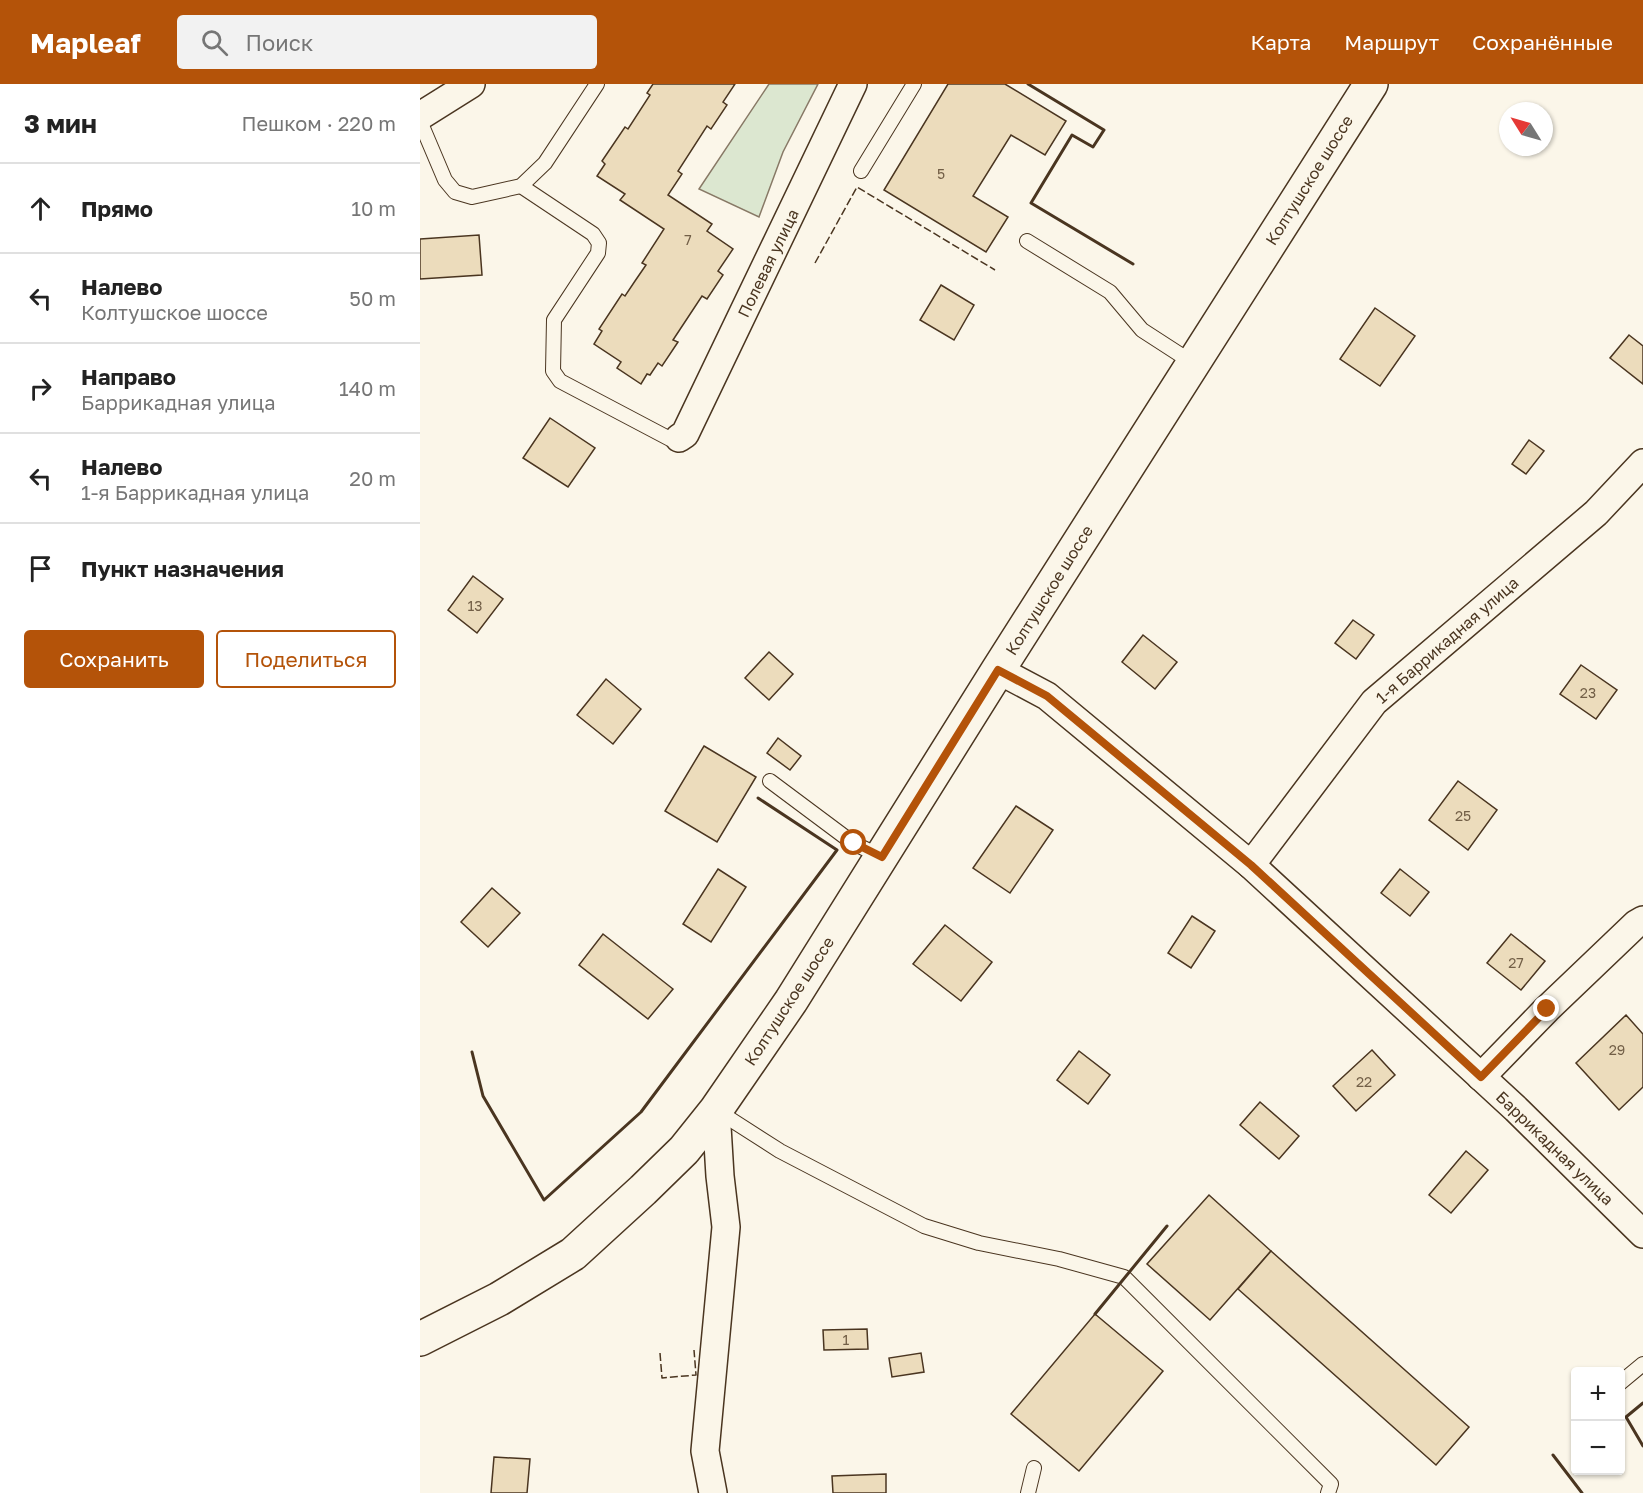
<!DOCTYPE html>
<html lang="ru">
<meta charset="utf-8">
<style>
body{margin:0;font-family:"Golos Text",sans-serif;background:#f2f2f2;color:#222}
.controls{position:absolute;right:18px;bottom:18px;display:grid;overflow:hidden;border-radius:6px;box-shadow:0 2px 4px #0004}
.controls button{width:54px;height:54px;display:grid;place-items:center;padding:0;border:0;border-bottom:2px solid #e0e0e0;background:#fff;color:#222;font:30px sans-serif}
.compass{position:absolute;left:1079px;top:18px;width:54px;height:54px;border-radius:50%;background:#fff;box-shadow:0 2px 4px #0004;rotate:307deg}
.stop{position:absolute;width:18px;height:18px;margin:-14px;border:4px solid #b45309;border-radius:50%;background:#fff}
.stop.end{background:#b45309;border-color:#fff;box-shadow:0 2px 6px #0008}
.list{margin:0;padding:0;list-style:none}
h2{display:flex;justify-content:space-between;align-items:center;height:78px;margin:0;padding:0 24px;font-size:26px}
h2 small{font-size:20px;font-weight:400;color:#767676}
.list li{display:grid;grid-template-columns:39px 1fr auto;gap:18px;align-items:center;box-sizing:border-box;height:90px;padding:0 24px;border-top:2px solid #e0e0e0}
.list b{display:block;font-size:22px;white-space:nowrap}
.list p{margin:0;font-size:20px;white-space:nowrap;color:#767676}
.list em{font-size:20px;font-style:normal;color:#767676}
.actions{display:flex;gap:12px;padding:18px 24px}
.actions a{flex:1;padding:14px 0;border:2px solid #b45309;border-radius:6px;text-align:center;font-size:21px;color:#b45309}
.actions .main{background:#b45309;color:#fff}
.icon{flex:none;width:33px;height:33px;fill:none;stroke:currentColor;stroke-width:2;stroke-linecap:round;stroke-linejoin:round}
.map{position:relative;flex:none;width:1223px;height:1409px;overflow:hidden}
header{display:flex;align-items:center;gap:36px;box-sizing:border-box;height:84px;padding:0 30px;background:#b45309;color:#fff}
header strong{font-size:28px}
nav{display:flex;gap:33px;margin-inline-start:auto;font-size:21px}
.search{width:420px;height:54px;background:#f2f2f2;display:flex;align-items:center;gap:15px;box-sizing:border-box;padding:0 21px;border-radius:6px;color:#767676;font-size:22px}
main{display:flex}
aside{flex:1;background:#fff}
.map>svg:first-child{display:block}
.green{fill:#dce7d0;stroke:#887966;stroke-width:1.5}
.building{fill:#ecdcbc;stroke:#4a3520;stroke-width:1.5}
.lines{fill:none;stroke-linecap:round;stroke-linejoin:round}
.lane-casing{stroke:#4a3520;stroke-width:16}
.street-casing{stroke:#4a3520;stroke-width:30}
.secondary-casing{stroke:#4a3520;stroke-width:36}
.lane{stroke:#fbf6e9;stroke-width:14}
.street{stroke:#fbf6e9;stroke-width:27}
.secondary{stroke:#fbf6e9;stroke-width:33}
.fence{stroke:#4a3520;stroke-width:1.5;stroke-dasharray:8 3;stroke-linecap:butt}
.wall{stroke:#4a3520;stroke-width:3}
.route{stroke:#b45309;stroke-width:8}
.labels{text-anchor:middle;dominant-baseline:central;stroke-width:4.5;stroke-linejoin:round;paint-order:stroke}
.number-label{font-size:14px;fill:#725f47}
.street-label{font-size:16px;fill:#4a3520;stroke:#fbf6e9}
</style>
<header>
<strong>Mapleaf</strong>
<div class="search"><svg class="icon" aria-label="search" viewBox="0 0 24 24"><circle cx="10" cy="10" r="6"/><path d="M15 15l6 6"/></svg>Поиск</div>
<nav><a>Карта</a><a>Маршрут</a><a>Сохранённые</a></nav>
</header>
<main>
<aside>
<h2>3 мин<small>Пешком · 220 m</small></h2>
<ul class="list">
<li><svg class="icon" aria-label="ahead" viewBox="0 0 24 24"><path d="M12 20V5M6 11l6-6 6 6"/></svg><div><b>Прямо</b></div><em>10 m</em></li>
<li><svg class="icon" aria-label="left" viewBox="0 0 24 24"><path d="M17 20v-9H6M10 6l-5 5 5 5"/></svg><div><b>Налево</b><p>Колтушское шоссе</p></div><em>50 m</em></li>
<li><svg class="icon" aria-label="right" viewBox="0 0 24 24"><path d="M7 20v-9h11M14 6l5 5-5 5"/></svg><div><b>Направо</b><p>Баррикадная улица</p></div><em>140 m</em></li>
<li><svg class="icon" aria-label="left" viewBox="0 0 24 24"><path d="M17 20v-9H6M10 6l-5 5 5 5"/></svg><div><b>Налево</b><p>1-я Баррикадная улица</p></div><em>20 m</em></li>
<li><svg class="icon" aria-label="arrive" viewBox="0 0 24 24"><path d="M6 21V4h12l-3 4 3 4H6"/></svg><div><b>Пункт назначения</b></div></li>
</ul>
<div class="actions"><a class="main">Сохранить</a><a>Поделиться</a></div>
</aside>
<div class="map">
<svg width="1223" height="1409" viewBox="0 0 1223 1409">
<rect width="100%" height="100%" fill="#fbf6e9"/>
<polygon class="green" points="349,0 398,0 363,68 339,133 279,105"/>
<g class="building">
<polygon points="233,0 315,0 303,18 307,21 291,45 287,42 258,87 262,90 248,111 292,140 287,147 313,165 298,187 303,191 287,215 282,212 253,256 258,258 242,282 238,279 230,291 227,290 221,300 197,284 201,278 174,260 182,247 179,245 202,210 205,212 215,197 226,181 222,179 244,145 200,116 205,110 177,92 185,80 182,77 205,43 208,45 230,11 227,9"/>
<polygon points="528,0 585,0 646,37 625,71 591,51 553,112 588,133 566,168 464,106"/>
<polygon points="59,151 62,191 0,195 0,155"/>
<polygon points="521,201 554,221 534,256 500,236"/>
<polygon points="955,224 995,252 960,302 920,275"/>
<polygon points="1209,251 1223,262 1223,300 1190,274"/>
<polygon points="130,334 175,364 148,403 103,374"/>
<polygon points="1109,356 1124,367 1106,390 1092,380"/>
<polygon points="53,492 83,515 57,549 28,526"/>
<polygon points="933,536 954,551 936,575 915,559"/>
<polygon points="723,551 757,578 735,605 702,578"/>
<polygon points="349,568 373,590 349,616 325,594"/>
<polygon points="1161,581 1197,606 1176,635 1140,610"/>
<polygon points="186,595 221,625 193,660 157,631"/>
<polygon points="358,654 381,672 370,686 347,669"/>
<polygon points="284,662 336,693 297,758 245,727"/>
<polygon points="1038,697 1077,726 1048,766 1009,736"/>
<polygon points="596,722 633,746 590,809 553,784"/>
<polygon points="298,785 326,803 291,858 263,840"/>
<polygon points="980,785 1009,808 990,832 961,809"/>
<polygon points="72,804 100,829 68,863 41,838"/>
<polygon points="772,832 795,847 771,884 748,869"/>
<polygon points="525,841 572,878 541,917 493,880"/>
<polygon points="183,850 253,905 228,935 159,881"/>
<polygon points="1091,850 1125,877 1101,906 1067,879"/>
<polygon points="1206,931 1223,950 1223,1003 1199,1026 1156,979"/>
<polygon points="952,966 975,991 936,1027 913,1002"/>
<polygon points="659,967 690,991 668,1020 637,996"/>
<polygon points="840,1018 879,1052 859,1075 820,1041"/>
<polygon points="1046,1067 1068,1086 1031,1129 1009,1111"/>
<polygon points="789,1111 851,1167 790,1236 727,1180"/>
<polygon points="851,1167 1049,1343 1016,1381 818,1205"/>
<polygon points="675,1230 743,1287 659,1387 591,1330"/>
<polygon points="447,1245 448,1265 404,1266 403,1246"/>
<polygon points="501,1269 504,1288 472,1293 469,1274"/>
<polygon points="74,1373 110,1375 107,1409 71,1409"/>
<polygon points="466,1390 466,1409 413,1409 412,1392"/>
</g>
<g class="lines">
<g class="lane-casing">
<g id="lane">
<polyline points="0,37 25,96 35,108 52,113 101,102 125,79 177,0"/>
<polyline points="441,87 494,0"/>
<polyline points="101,102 173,150 179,159 178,169 134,236 133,287 140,297 250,355 259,354"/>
<polyline points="607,157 690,208 722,246 773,279"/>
<polyline points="350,697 433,759 462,773"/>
<polyline points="296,1026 360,1067 504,1142 559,1159 639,1175 704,1193 911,1400 908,1409"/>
<polyline points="1200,1299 1223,1280"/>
<polyline points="608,1409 614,1384"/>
</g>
</g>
<g class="street-casing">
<g id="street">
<polyline points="0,32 51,0"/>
<polyline points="259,354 265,350 433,0"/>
<polyline points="578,586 627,612 831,781 1096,1025 1223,1150"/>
<polyline points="831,781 954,618 1176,429 1223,379"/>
<polyline points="1061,993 1127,925 1216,840 1223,836"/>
<polyline points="293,1409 285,1367 306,1143 300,1092 296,1026"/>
</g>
</g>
<g class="secondary-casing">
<polyline id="secondary" points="0,1255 79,1215 153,1170 223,1106 264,1066 296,1026 371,917 578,586 951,0"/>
</g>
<use href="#lane" class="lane"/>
<use href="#street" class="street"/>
<use href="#secondary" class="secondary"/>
<g class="fence">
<polyline points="395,179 437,103 575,186"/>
<polyline points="240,1269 242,1294 276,1291 274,1266"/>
</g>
<g class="wall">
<polyline points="608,0 684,46 673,63 652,51 611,119 713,180"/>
<polyline points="52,968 63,1012 124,1116 221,1028 417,766 338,714"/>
<polyline points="675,1230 747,1142"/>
<polyline points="1223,1319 1206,1333 1223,1362"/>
<polyline points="1133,1371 1162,1409"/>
</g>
</g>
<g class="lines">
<polyline class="route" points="434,759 462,773 578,586 627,612 831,781 1061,993 1127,925"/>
</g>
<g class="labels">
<g class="number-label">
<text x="521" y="89">5</text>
<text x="268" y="155">7</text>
<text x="55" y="521">13</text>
<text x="1168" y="608">23</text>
<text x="1043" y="731">25</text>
<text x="1096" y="878">27</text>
<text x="1197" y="965">29</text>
<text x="944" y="997">22</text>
<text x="426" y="1255">1</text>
</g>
<g class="street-label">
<text transform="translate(889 96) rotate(-58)">Колтушское шоссе</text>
<text transform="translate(348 179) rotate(-64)">Полевая улица</text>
<text transform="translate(629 506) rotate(-58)">Колтушское шоссе</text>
<text transform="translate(1027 556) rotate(-41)">1-я Баррикадная улица</text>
<text transform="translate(369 917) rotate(-57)">Колтушское шоссе</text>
<text transform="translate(1135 1064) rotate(44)">Баррикадная улица</text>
</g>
</g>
</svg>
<div class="controls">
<button>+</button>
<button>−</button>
</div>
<svg class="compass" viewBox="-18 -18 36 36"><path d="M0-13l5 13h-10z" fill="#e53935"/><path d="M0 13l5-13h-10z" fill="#767676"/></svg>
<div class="stop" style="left:434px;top:759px"></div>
<div class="stop end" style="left:1127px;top:925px"></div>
</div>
</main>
